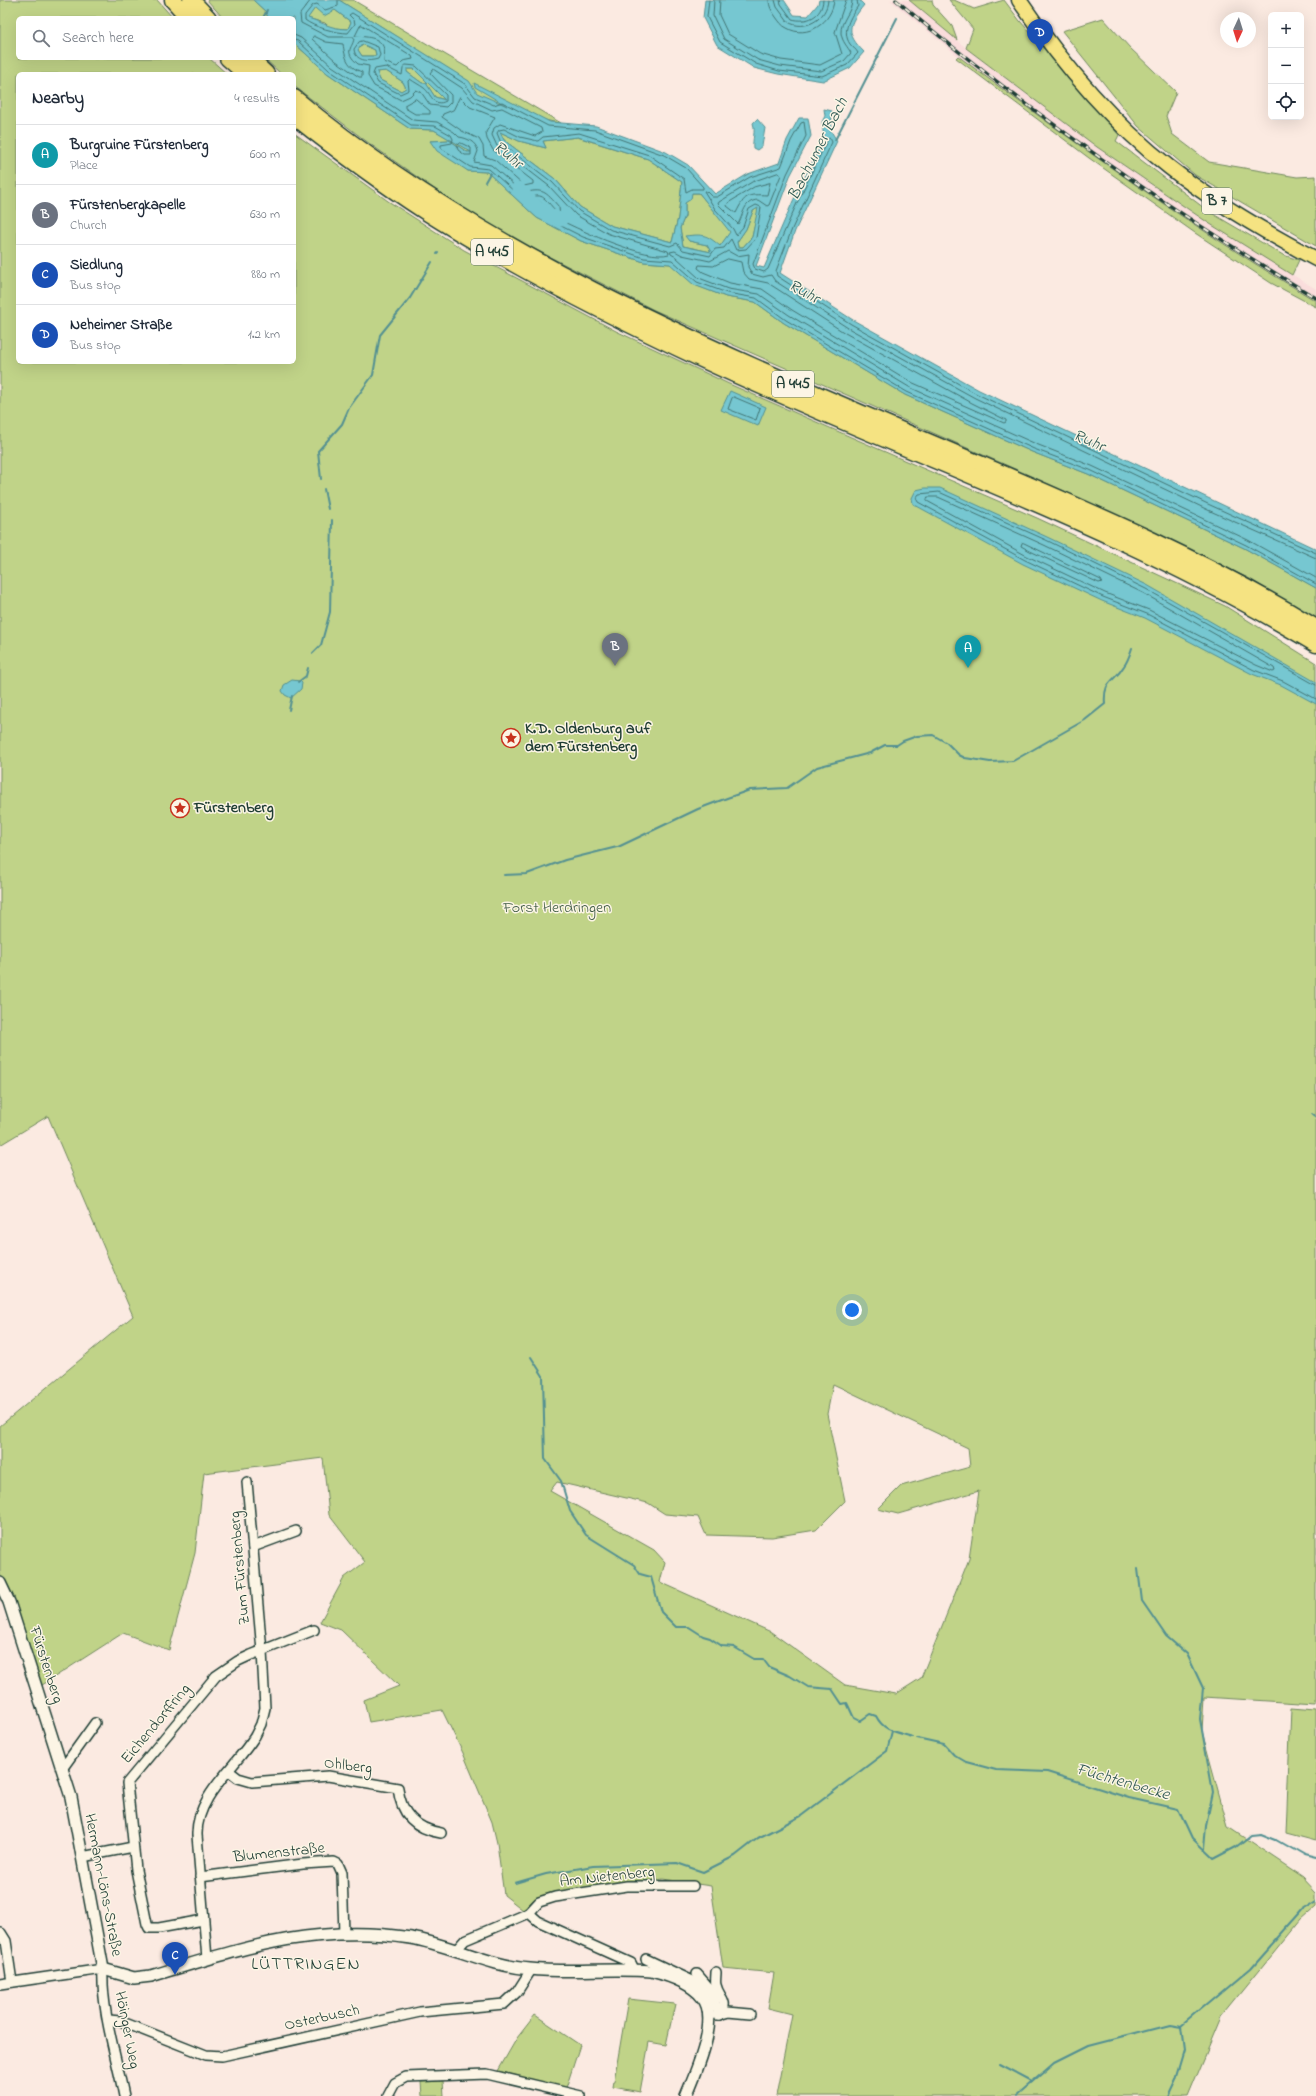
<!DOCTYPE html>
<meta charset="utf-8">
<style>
body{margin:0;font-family:"Indie Flower",sans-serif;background:#f2f2f3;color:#1f2937}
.controls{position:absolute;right:12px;top:12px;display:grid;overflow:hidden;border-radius:6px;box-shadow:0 4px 16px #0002}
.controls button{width:36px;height:36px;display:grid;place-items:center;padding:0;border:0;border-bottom:1px solid #e0e1e3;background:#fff;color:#1f2937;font:20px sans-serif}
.compass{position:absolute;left:1220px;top:12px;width:36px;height:36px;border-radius:50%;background:#fff;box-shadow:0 4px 16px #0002;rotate:184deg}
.you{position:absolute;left:852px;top:1310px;width:14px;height:14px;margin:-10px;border:3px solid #fff;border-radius:50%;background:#1a73e8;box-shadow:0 0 0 6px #1a73e833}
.badge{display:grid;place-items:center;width:26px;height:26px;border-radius:50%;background:#b45309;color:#fff;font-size:13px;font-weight:700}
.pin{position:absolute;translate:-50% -33px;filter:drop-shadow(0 1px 2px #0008)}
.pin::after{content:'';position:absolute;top:21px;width:14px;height:12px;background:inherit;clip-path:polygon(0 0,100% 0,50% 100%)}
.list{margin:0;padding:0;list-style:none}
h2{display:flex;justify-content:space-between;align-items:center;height:52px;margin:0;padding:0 16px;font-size:17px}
h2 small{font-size:13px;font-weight:400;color:#747a83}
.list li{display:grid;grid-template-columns:26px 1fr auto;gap:12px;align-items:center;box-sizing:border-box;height:60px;padding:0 16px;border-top:1px solid #e0e1e3}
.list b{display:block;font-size:15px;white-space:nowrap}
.list p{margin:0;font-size:13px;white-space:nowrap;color:#747a83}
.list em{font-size:13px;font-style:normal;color:#747a83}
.icon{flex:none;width:22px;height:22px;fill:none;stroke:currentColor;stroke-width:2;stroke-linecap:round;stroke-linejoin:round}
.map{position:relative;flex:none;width:1316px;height:2096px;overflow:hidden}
.search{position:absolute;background:#fff;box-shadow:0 4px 16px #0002;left:16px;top:16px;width:280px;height:44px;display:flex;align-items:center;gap:10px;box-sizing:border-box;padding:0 14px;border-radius:6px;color:#747a83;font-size:15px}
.panel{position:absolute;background:#fff;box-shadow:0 4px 16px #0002;left:16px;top:72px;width:280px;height:292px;border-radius:6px}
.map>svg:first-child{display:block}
.built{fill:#fadddc}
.green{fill:#c0d388;stroke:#70885e;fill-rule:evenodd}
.water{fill:#76c7d1;stroke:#539092;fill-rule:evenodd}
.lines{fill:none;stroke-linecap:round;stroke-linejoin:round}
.shore{stroke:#427473;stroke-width:1}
.stream{stroke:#539092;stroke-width:2}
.river{stroke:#76c7d1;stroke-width:13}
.minor-casing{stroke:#1f3d34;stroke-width:12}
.tertiary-casing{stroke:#1f3d34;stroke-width:14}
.primary-casing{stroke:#1f3d34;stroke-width:17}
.motorway-casing{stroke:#1f3d34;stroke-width:19}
.minor{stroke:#fcf5e5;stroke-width:9}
.tertiary{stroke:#fcf5e5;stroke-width:11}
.primary{stroke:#f5e382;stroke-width:14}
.motorway{stroke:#f5e382;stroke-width:16}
.rail-casing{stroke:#1f3d34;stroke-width:3.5}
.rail{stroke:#fcf5e5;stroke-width:2;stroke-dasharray:6;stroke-linecap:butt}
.labels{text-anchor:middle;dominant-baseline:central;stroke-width:3;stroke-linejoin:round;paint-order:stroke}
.shield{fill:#fcf5e5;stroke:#617469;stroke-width:1}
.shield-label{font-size:15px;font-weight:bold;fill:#1f3d34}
.poi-label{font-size:16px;font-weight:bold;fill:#1f3d34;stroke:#fcf5e5;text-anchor:start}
.park-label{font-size:16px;fill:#3f5b45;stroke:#fcf5e5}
.street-label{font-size:16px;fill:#1f3d34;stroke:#fcf5e5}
.water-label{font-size:17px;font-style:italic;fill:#305953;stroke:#fcf5e5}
.quarter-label{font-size:18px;letter-spacing:1px;fill:#1f3d34;stroke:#fcf5e5}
</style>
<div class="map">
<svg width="1316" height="2096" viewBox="0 0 1316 2096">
<rect width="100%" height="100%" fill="#fbeae1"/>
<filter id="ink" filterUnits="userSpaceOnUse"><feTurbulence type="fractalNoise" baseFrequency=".025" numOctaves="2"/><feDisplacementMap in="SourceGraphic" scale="8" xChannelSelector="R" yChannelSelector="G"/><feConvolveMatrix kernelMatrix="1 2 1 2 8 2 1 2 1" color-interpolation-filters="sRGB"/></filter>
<g filter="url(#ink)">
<polygon class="built" points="890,0 909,0 966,48 1097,147 1207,222 1316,289 1316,301 1199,228 1050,126 958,56"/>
<g class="green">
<path d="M0 0H157L173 18H18V58H209L227 74H18V362H294V133L388 201 464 250 616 331 729 384 1037 518 1225 606 1316 663V1704L1204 1697 1202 1731 1204 1739 1228 1827 1303 1877 1316 1891V1905L1298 1921 1220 2017 1187 2096H776L792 2014 768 2008 774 1973 723 1968 711 1886 663 1879 550 1894 533 1900 523 1910 504 1895 497 1843 492 1822 463 1753 442 1710 369 1722 364 1700 399 1686 341 1630 320 1622 344 1578 365 1562 329 1515 323 1458 204 1473 195 1553 169 1650 123 1633 39 1687 0 1583V1426L133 1316 48 1116 0 1145ZM833 1384 968 1448 970 1467 901 1486 878 1509 898 1514 979 1491 969 1559 921 1678 896 1694 845 1685 771 1632 660 1582 665 1562 654 1550 550 1491 557 1482 648 1503 665 1514 698 1517 706 1535 772 1537 816 1530 845 1501 827 1414Z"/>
<polygon points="207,0 253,0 266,12 268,18 223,18"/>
<path d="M339 0H353L561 123C540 121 496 105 478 94 474 91 471 85 468 81Z"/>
<polygon points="909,0 932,0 933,5 952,26 957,40"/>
<polygon points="949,0 954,0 974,9 1004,0 1020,21 1119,135 1116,141 1208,211 1283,255 1299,260 1292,275 1207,222 1097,147 966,48 973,29"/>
<polygon points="315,8 335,10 351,22 348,29 330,28 325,23 307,18"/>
<polygon points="1103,18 1130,48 1176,92 1166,116 1172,134 1209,162 1297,177 1316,176 1316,246 1195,175 1138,126 1062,31"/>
<polygon points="294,43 327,73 410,129 434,130 472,152 467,152 449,140 430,141 468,171 487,172 537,218 581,241 644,262 671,264 695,285 726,297 755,302 784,323 905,395 1032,452 1088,474 1244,548 1316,588 1316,620 1250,579 1058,488 654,310 483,223 370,144 294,86 294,74 281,74 264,58 294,58"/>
<polygon points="362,44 375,50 376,56 362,56 358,50"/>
<path d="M958 56C1074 143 1191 227 1316 301V307L1271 283 1195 233 1089 158 956 58Z"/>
<polygon points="406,69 414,69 446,100 435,97 426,83 422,83 407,72"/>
<polygon points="386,71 403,82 406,88 401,91 380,80 376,72"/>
<polygon points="500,132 519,141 546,148 543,141 577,137 648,159 682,182 678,218 672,242 612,226 580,207 555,179 504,140"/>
<polygon points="692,193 699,193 731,232 720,246 689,241 707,245 711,252 683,246 680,228 685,216 685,203"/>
<polygon points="537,199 554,215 537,209 529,201"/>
<polygon points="759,207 752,237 743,247 738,247 737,242 746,229 753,211"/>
<polygon points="1291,1708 1316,1710 1316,1841 1286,1833"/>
<polygon points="628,1999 675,2004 666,2045 649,2042 640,2092 613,2087"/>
<polygon points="535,2015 580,2045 566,2088 498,2071 517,2038"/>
<polygon points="443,2081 444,2096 422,2096 421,2082"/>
</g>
<g class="water">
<path d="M253 0H339L469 81 477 93 507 106 475 87 474 83 550 122 596 126 666 152 688 165 715 194 748 174 779 163 787 140 799 118H808L811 136 790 176 756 266 764 268 793 201 824 139 822 122 825 116 824 109 832 111 831 131 837 141 795 231 780 273 853 320 979 390 1316 549V588L1244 548 1088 474 1032 452 905 395 784 323 755 302 726 297 694 285 670 264 644 262 581 241 537 218 487 172 468 171 437 151 430 141 449 140 467 152H471L434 130 410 129 327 73 294 43V18H268L266 12ZM315 8 324 16 335 10 351 22 348 29C331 29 324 23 308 18ZM362 44 375 50 376 56H362L358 50ZM407 69H414L445 100 435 97 426 83H422L407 72ZM386 71 403 82 406 88 401 91 380 80 377 72ZM500 132 519 141 546 148 543 141 578 137 648 159 682 182 678 218 672 242 612 226 580 207 555 179 504 140ZM692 193H699L730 232 720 246C706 234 703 234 685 236L689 241 707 245 711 252 683 246 680 228 685 216V203L691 199ZM537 199 553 214 537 209 529 201ZM758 208 752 237 743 247H738L737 242 746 229 753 211Z"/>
<path d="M705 0H784L794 15 808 16 818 4 819 0H859L864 5C848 25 845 33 864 52L850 68 823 81 778 74 754 68 717 45 703 18Z"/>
<path d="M757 119 765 128 762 146 757 150 753 148C752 139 756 132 753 123Z"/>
<polygon points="730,391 766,407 758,426 721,410"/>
<polygon points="925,488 940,488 1047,537 1147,585 1316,682 1316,704 1281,685 1252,674 1145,618 1102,601 1023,564 913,504 912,498 916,490"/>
<polygon points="292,680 300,681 302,683 301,689 291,698 285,695 282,691 284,685"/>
</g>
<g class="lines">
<g class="shore">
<path d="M338 0V6L325 10 317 4 313 5 305 15V20C313 27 337 33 348 33L355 24 354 20 349 15 352 13 465 84 475 97 494 105 502 102 548 126 595 130 664 155 686 168 703 187V189H692L686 192 684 179 649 155 579 133 543 137 538 141 520 137 504 129 499 130 497 133 501 143 552 182 579 211 611 230 670 246 677 243 683 250 710 256 715 249 724 248 731 239 736 250 746 249 756 238 761 207 756 205 749 209 743 227 736 235 733 229 715 209 704 191H706L712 197H717L750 177 781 167 791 141 801 123 804 122 806 136 787 174 753 264 755 269 764 272 768 269 797 203 828 139 830 138 832 142 792 229 776 271 777 276 851 324 977 394 1210 505 1316 553"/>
<path d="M709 0 707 17 720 42 756 64 779 71 822 76 847 65 858 53C856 49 852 47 850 44 841 31 851 16 858 6L857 0"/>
<path d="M714 0 713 16 724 39 758 60 780 66 821 71 844 61 851 53C848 47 842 42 841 33 840 21 853 11 852 0"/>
<polyline points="720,0 719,15 728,34 760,54 781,60 820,65 842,54 835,32 846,0"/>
<path d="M769 0C769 7 772 11 776 17 779 21 782 26 787 28 807 40 833 22 834 0"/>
<path d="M775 0 777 7 788 22C805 32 827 19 828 0"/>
<path d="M780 0 781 4 792 19C807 23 822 17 823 0"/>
<path d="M362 25 412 56 413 59 403 61 397 67 384 62C384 58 385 53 384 49 381 36 364 37 355 36L360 26Z"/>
<path d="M294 35 301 38 332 66 413 120 437 122 454 132 459 137C467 138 476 142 478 151L474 162 491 165 523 193C543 188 545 191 559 207L560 220C582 231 647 261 669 254L668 251 609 234 576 215 549 186 497 146 492 135 494 128 500 124 535 136 542 132 541 128 502 108 492 110 473 101 462 88 433 69 430 73 451 95V102L446 107 430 105 421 92 416 90 410 96 401 100 374 86 368 76 369 66 358 64C342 50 354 48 354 37H328L301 23 300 14 311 0"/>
<path d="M314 36 326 42 343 44C345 57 347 67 362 72V77H359L336 61 312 39Z"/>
<path d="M294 40 298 41 329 70 411 125 435 126 451 135 453 139 452 143 441 145V148L470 167 489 169 524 200C542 193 541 194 555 210V215L550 219 551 221 583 237 644 258 672 260 697 282 727 293 756 298 786 320 907 392 1034 449 1090 470 1246 545 1316 584"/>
<path d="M363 41 378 47 380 55 378 59C368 62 355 61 354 49L359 42Z"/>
<path d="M406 65 416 66 446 95V101C433 108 431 93 424 88 420 85 414 82 410 79L408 81 409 90 400 94 378 83 373 74 375 69 386 67 402 75 403 68Z"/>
<polygon points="460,97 470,107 495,117 486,132 487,139 493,150 533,181 533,184 524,186 495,160 484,156 483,146 479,139 462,131 442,117 443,114 453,110"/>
<polygon points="416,99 430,111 430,114 415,114 405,108 405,105"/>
<polygon points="461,143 471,148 471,155 465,155 458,150 457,146"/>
<path d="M778 173 781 175 769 205 767 206 758 200C743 201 744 214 738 224L718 204 719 202 752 182Z"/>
<path d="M770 183 767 195C747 194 745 195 736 213L727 206 728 203 754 187Z"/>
<polygon points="728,259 741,262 743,272 749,279 768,283 845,333 972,403 1006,420 1006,422 1004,423 911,382 792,310 762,289 730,283 703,272 698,268 699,265 713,266"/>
<polygon points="734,397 760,408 756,420 728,409 732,398"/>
<polygon points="928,497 938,497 1044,545 1143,593 1274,668 1275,671 1273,672 1256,665 1149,610 1105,593 1027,556 927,501"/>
<polygon points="1024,543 1101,580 1102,582 1099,583 1030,551 1021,546 1022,543"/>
<polyline points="1316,558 1208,510 975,398 848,328 775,281 771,275 763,277 752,274 748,267 749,254 737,256 728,251 710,261 682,255 675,251 670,252 671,254 676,257 699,278 728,289 759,294 789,315 909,387 1036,444 1092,466 1248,540 1316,578"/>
<polyline points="1316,685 1146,589 1046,540 939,492 919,494 916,498 918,502 1025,560 1103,597 1147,614 1254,670 1283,681 1316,699"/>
</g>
<g class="stream">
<polyline points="263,18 267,10"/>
<polyline points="835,140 897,18"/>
<polyline points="485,182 490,173"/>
<polyline points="437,254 438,253"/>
<polyline points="321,479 318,451 342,424 349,408 373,375 380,335 410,298 432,262"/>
<polyline points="324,489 328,509"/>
<polyline points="313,653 321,645 330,612 332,520"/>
<polyline points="298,682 306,676 308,668"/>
<polyline points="289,710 292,696"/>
<path d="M618 847 698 809 727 798 750 790 787 788 817 767 870 753 885 745H897L903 741 917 736 933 735 947 743 959 755 965 758 990 762 1013 761 1085 720 1105 704C1103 680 1114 683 1124 666 1128 661 1130 654 1132 648"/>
<polyline points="504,875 527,874 565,860 617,847"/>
<polyline points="1312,1114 1316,1117"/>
<path d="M531 1357 543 1376 545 1459 561 1481 570 1511 586 1535 634 1565 640 1574 651 1577 661 1612 676 1627H689L703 1636 710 1638 722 1646 734 1647 754 1659H763L769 1667 790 1676 808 1687 832 1689 842 1704 847 1703 854 1718 860 1721 870 1714 876 1716C884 1732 897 1732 913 1737"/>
<polyline points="1138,1569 1142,1601 1166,1636 1187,1654 1203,1688 1200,1719 1213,1792 1206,1825 1204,1848"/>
<polyline points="917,1738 944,1744 954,1755 966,1762 996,1770 1047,1772 1129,1798 1178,1809 1192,1839 1213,1859 1236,1847 1251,1835 1261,1834 1276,1840 1304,1856 1316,1859"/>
<polyline points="515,1883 546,1874 593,1866 677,1863 703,1872 735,1856 758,1838 801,1816 887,1751 892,1731"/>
<polyline points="1000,2065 1032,2082"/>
<polyline points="1016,2096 1055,2062 1089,2045 1170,2024 1181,2026 1250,1968 1302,1909 1316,1900"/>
<polyline points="1167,2096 1175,2079 1184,2049 1181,2026"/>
</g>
<polyline class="river" points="518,188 538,208 561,220"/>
<g class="minor-casing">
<g id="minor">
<polyline points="253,1547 296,1531"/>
<polyline points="62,1769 95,1723"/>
<path d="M229 1771 238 1778 252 1782 328 1776 398 1788C401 1815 416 1829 441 1833"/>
<polyline points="82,1857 133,1847"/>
<polyline points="200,1877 303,1864 334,1862 338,1864 342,1873 344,1934"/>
<polyline points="529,1913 539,1902 555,1897 627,1886 693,1886"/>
<polyline points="203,1920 159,1928 149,1928 147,1924 136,1870 127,1783 216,1676 238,1661 251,1655 314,1630"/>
<polyline points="1,1933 6,1941 12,1982"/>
<polyline points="456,1950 465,1940 529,1913 538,1921 631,1963 634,1969"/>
<path d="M207 1959 197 1835C196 1796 236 1767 255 1736L261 1724 265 1708 262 1651 247 1482"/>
<polyline points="646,1959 697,1983 713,1996"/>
<path d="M716 1972C716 1976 715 1982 716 1985 719 1999 731 2001 719 2015"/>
<polyline points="697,1974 711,1990 719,2015"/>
<path d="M0 1984 103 1969C101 2009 116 2056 124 2096"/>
<polyline points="717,2015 728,2012 750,2014"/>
<polyline points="109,2020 120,2021 206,2055 222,2056 420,2012 504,2004 517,1992 531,1970"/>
<polyline points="388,2096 395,2083 406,2077 487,2074 581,2096"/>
</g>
</g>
<g class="tertiary-casing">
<path id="tertiary" d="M0 1583 9 1602 71 1797 103 1969 134 1978 151 1976C241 1949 314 1923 411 1938 451 1945 489 1966 530 1969 570 1973 611 1968 651 1971 667 1975 691 1983 702 1997 721 2018 695 2074 686 2096"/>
</g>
<g class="primary-casing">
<path id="primary" d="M1019 0C1061 62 1110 121 1169 167 1215 203 1265 232 1316 259"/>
</g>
<g class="motorway-casing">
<g id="motorway">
<polyline points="173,0 189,18"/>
<polyline points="191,0 208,18"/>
<polyline points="228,58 246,74"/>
<polyline points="249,58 266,74"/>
<path d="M294 98C490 261 729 357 961 456 1082 508 1204 559 1316 628"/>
<path d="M294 116C336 149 380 182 425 211 515 268 610 316 706 361 909 455 1124 527 1316 644"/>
</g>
</g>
<use href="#minor" class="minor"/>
<use href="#tertiary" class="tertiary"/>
<use href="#primary" class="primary"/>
<use href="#motorway" class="motorway"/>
<g class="rail-casing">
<path id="rail" d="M896 0C1027 111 1169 210 1316 298"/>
</g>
<use href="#rail" class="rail"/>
</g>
</g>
<defs>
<g id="sight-ring" transform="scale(1)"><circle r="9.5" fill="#fcf5e5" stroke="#c8321e" stroke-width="1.5"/><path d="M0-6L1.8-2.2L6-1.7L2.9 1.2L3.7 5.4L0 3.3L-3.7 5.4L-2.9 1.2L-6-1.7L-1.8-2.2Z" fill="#c8321e"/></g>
</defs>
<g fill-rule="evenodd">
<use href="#sight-ring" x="511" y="738"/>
<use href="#sight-ring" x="180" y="808"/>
</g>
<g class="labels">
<g class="shield">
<rect x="1202" y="188" width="30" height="26" rx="3"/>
<rect x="471" y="239" width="42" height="26" rx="3"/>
<rect x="772" y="371" width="42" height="26" rx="3"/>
</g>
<g class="shield-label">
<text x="1217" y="201">B 7</text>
<text x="492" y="252">A 445</text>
<text x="793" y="384">A 445</text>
</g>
<g class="poi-label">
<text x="525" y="729">K.D. Oldenburg auf<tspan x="525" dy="18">dem Fürstenberg</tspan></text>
<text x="194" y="808">Fürstenberg</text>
</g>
<g class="park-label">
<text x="557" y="908">Forst Herdringen</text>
</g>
<g class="street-label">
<text transform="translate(240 1568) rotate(-95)">Zum Fürstenberg</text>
<text transform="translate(46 1665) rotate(72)">Fürstenberg</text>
<text transform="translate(156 1724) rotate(-50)">Eichendorffring</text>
<text transform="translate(348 1766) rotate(7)">Ohlberg</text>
<text transform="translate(279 1853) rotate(-6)">Blumenstraße</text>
<text transform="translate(607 1877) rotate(-6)">Am Nietenberg</text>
<text transform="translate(103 1885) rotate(79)">Hermann-Löns-Straße</text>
<text transform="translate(322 2018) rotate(-12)">Osterbusch</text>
<text transform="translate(127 2030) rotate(79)">Höinger Weg</text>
</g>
<g class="water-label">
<text transform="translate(818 149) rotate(-63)">Bachumer Bach</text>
<text transform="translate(508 155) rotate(40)">Ruhr</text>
<text transform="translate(804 292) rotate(29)">Ruhr</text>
<text transform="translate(1089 441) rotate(24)">Ruhr</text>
<text transform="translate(1123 1782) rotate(16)">Füchtenbecke</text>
</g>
<g class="quarter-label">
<text x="306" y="1965">LÜTTRINGEN</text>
</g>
</g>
</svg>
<div class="controls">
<button>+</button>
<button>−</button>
<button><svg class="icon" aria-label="locate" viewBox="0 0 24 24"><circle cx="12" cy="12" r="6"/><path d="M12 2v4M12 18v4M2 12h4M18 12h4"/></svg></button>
</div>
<svg class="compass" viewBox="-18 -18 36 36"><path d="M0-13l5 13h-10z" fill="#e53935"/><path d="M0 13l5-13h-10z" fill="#747a83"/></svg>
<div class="you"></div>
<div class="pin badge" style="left:968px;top:668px;background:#0f9aa8">A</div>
<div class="pin badge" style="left:615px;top:666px;background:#6b7280">B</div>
<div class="pin badge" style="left:175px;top:1975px;background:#1a4fb4">C</div>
<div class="pin badge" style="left:1040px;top:52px;background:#1a4fb4">D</div>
<div class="search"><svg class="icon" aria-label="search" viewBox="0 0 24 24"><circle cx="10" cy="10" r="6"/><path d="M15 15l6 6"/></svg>Search here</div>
<section class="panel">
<h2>Nearby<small>4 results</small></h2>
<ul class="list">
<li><span class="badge" style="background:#0f9aa8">A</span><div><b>Burgruine Fürstenberg</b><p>Place</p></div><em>600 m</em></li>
<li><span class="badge" style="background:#6b7280">B</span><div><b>Fürstenbergkapelle</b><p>Church</p></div><em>630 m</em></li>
<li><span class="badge" style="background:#1a4fb4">C</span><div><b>Siedlung</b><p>Bus stop</p></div><em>880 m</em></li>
<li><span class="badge" style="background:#1a4fb4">D</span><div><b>Neheimer Straße</b><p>Bus stop</p></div><em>1.2 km</em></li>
</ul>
</section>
</div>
